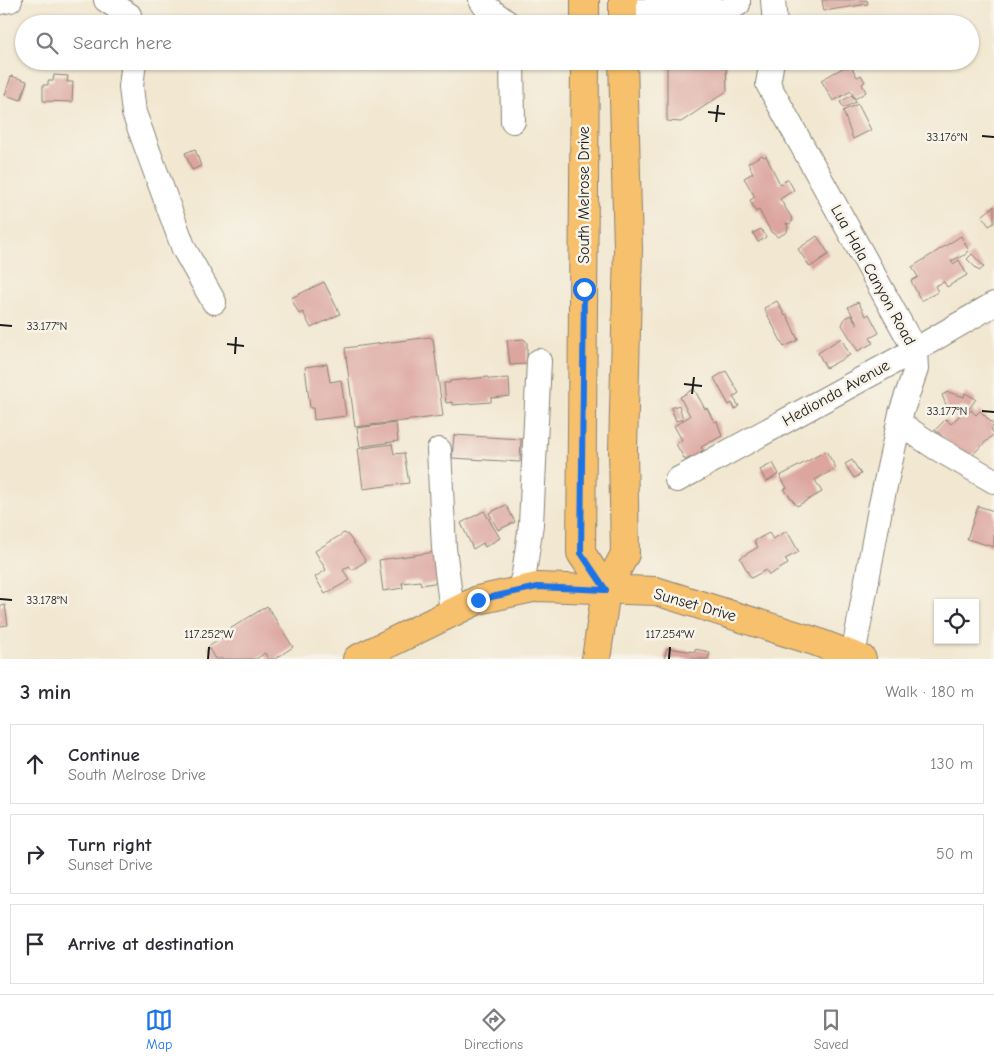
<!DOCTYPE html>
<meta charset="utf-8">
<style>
body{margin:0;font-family:"Comic Neue",sans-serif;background:#f2f2f3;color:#2b2b33}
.controls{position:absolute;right:15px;bottom:15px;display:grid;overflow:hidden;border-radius:0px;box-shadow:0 1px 4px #0004}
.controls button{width:45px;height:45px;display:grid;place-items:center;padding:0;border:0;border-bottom:1px solid #e1e1e2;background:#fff;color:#2b2b33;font:25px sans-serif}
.stop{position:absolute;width:15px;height:15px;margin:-11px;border:4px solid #1a73e8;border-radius:50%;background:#fff}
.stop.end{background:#1a73e8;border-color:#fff;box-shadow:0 1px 5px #0008}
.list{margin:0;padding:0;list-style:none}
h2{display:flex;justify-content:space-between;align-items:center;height:65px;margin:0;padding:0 20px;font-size:21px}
h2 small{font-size:16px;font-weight:400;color:#7c7c81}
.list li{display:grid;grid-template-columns:32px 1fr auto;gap:15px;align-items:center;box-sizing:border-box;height:80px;margin:0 10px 10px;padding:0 10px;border:1px solid #e1e1e2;border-radius:0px}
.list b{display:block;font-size:19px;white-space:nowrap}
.list p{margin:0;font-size:16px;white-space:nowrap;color:#7c7c81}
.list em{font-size:16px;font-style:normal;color:#7c7c81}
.icon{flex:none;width:28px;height:28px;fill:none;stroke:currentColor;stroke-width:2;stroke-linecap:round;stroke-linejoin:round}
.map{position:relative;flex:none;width:994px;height:659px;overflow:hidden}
.search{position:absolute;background:#fff;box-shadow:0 1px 4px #0004;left:15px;right:15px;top:15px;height:55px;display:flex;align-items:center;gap:12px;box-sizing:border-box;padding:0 18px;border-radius:28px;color:#7c7c81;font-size:19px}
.sheet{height:335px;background:#fff}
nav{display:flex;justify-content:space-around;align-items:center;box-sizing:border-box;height:70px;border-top:1px solid #e1e1e2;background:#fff;font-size:14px;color:#7c7c81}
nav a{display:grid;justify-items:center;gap:2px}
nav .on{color:#1a73e8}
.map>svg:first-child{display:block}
.building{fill:#dca59e}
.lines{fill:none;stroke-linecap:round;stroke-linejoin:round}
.minor-casing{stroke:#878276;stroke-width:26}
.major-casing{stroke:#878276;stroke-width:30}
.minor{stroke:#fff;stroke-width:24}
.major{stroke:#f7c06c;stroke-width:28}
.route{stroke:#1a73e8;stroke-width:6}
.ticks{fill:none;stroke:#1c1c1c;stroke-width:2}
.labels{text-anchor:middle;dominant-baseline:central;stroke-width:5;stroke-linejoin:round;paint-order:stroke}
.street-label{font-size:16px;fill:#1c1c1c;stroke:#f7f3e8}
.ticks-label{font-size:12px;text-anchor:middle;fill:#1c1c1c;stroke:#f7f3e8;stroke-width:5;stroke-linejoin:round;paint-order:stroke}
</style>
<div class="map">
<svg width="994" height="659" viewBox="0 0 994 659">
<rect width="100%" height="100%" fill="#f7f3e8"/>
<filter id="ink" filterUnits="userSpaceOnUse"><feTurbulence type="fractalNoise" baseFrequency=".02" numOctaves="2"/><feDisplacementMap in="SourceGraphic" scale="10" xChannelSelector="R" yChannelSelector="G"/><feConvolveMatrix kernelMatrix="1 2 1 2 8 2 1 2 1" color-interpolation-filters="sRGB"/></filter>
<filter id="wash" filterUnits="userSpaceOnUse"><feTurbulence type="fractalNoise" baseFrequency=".0096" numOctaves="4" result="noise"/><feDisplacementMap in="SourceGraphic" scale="20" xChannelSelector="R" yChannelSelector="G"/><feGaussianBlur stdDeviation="1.12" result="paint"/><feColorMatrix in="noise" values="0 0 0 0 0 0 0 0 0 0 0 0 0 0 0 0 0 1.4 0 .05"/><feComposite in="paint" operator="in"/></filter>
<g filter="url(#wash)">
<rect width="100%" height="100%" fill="#f2e7d0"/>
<g id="blocks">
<g class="building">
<polygon points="822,0 867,0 868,4 824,11"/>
<polygon points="667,61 726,61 727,91 681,122 667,121"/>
<polygon points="850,64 857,77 861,75 865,82 862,84 866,92 855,99 851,91 833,101 821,80"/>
<polygon points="54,75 68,76 67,82 73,82 72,102 43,101 43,85 48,85 48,81 53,81"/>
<polygon points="11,76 27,81 21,100 5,95"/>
<polygon points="852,95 856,102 844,108 840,102"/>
<polygon points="858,104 871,130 853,139 843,111"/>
<polygon points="195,149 201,166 192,170 185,153"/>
<polygon points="762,155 764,157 766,156 780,184 788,179 794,190 780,199 793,220 790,224 786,223 788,227 787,232 778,237 771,232 759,210 756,212 750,200 755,197 744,178 753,173 748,163"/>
<polygon points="994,206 994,223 989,226 982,216"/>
<polygon points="761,229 766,237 758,242 753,233"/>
<polygon points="817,236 829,254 810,267 798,249"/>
<polygon points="961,236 969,251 966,252 967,254 951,261 953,264 959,260 967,275 947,287 944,282 935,286 938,292 921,301 911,281 918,277 912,267"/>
<polygon points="972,254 984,267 979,271 967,259"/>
<polygon points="324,282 340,314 311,328 303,312 299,314 291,298"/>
<polygon points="777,301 785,316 787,315 798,340 784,347 764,308"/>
<polygon points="858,302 866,316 869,314 879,333 870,338 873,343 858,351 842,325 845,318 851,315 858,325 848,307"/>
<polygon points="430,337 433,339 443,416 355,427 345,348"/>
<polygon points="841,338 850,355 826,368 818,353"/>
<polygon points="524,339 527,343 527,364 510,365 507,340"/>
<polygon points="327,364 330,382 341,380 346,416 314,420 313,408 310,408 305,367"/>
<polygon points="726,371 739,393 733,397 739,406 735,409 732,403 729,405 714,378"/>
<polygon points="488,377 489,379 509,378 510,396 491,398 491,402 452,405 452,402 446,403 444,383 450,383 450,381"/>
<polygon points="694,389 705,409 707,408 714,422 717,421 722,436 701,447 703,451 700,452 701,454 685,460 676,444 682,440 674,426 690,416 680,397"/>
<polygon points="948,392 964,397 965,393 976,399 969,409 963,406 949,412 942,395"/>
<polygon points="679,405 683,419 676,421 671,408"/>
<polygon points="965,410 968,413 971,410 976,415 980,411 994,425 991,429 994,434 968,459 935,430 946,419 951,424"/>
<polygon points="396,423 398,441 360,447 357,428"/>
<polygon points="454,435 521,439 520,462 452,458"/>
<polygon points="392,444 394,454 404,453 409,483 363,489 358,449"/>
<polygon points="826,451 836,468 815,480 822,492 797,506 784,489 787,488 780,476"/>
<polygon points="852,460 861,474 854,478 845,464"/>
<polygon points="773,463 779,474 766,482 760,470"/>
<polygon points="506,505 515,522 498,530 489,513"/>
<polygon points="978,506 994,511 994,547 967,539"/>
<polygon points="484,511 500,538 485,547 483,543 473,549 461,523"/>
<polygon points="787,531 799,552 785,559 788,564 769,575 766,570 751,578 740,558 758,547 754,541 769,533 773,539"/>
<polygon points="344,533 348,535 366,561 352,570 349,566 343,570 350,580 325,594 315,577 326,570 315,551"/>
<polygon points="435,552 440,582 421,585 420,581 402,583 403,588 383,591 379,560"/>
<polygon points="5,605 8,625 0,626 0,606"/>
<polygon points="267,606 293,647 275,659 268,659 265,653 256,659 215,659 208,647 227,635 225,632"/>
<polygon points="667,648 695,652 695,649 710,652 708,659 664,659"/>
</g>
</g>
</g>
<g filter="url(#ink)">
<use href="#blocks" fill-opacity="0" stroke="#878276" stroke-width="1"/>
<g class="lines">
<g class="minor-casing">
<g id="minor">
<polyline points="106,0 129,15 131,24"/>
<polyline points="481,0 485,6 509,24"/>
<polyline points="773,0 775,24"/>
<polyline points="0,2 10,0"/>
<polyline points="623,11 726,11 738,4 738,0"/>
<polyline points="134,61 131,87 134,113 184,249 214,302"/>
<polyline points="512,61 513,121"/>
<polyline points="772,61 768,84 915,350 916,369 901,413 880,509 853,656"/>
<polyline points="899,423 935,447 994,481"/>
<polyline points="439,450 444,548 452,612"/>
<polyline points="677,480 915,350 994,304"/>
<polyline points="519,591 524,574 531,524 539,361"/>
</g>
</g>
<g class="major-casing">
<g id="major">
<polyline points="585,0 585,24"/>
<polyline points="623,24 623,0"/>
<polyline points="585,61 581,553 606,590"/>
<polyline points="357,659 478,600 537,587 656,591 814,641 862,659"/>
<polyline points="596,659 606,590 625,554 623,450 628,249 623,61"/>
</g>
</g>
<use href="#minor" class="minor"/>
<use href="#major" class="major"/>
</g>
</g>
<g class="lines" filter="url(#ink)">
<polyline class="route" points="478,600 537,587 606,590 581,553 584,289"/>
</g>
<path class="ticks" d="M708 112 725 114M716 122 718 105M982 136 994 137M0 325 12 326M227 344 244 346M235 354 236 337M684 384 702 386M692 394 694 377M982 411 994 412M0 599 12 600M208 659 209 647M669 659 670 647"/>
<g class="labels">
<g class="street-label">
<text transform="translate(584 195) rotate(-90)">South Melrose Drive</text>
<text transform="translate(873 275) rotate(61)">Lua Hala Canyon Road</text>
<text transform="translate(836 393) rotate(-29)">Hedionda Avenue</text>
<text transform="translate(695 605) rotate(16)">Sunset Drive</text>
</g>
</g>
<g class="ticks-label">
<text x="947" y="141">33.176°N</text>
<text x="47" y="330">33.177°N</text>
<text x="947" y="415">33.177°N</text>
<text x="47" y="604">33.178°N</text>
<text x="209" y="638">117.252°W</text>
<text x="670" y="638">117.254°W</text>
</g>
</svg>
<div class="controls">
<button><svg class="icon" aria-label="locate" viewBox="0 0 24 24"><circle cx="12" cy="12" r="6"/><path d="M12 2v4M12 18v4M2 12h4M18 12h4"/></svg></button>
</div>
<div class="stop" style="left:584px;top:289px"></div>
<div class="stop end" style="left:478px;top:600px"></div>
<div class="search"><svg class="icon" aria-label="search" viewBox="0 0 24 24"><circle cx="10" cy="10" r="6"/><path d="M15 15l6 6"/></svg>Search here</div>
</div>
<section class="sheet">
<h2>3 min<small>Walk · 180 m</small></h2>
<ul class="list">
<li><svg class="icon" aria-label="ahead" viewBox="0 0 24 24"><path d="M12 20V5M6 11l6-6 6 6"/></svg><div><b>Continue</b><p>South Melrose Drive</p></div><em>130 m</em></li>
<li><svg class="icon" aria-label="right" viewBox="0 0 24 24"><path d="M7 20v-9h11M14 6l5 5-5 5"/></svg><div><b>Turn right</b><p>Sunset Drive</p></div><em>50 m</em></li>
<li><svg class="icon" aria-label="arrive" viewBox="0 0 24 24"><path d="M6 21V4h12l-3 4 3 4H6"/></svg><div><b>Arrive at destination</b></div></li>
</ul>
</section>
<nav>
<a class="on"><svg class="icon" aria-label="map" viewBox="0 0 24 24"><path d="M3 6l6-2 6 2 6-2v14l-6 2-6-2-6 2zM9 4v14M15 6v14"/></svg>Map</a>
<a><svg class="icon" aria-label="directions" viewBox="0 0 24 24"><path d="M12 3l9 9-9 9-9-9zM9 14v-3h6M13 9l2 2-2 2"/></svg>Directions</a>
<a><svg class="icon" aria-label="saved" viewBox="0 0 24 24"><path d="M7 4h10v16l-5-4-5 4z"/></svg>Saved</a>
</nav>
